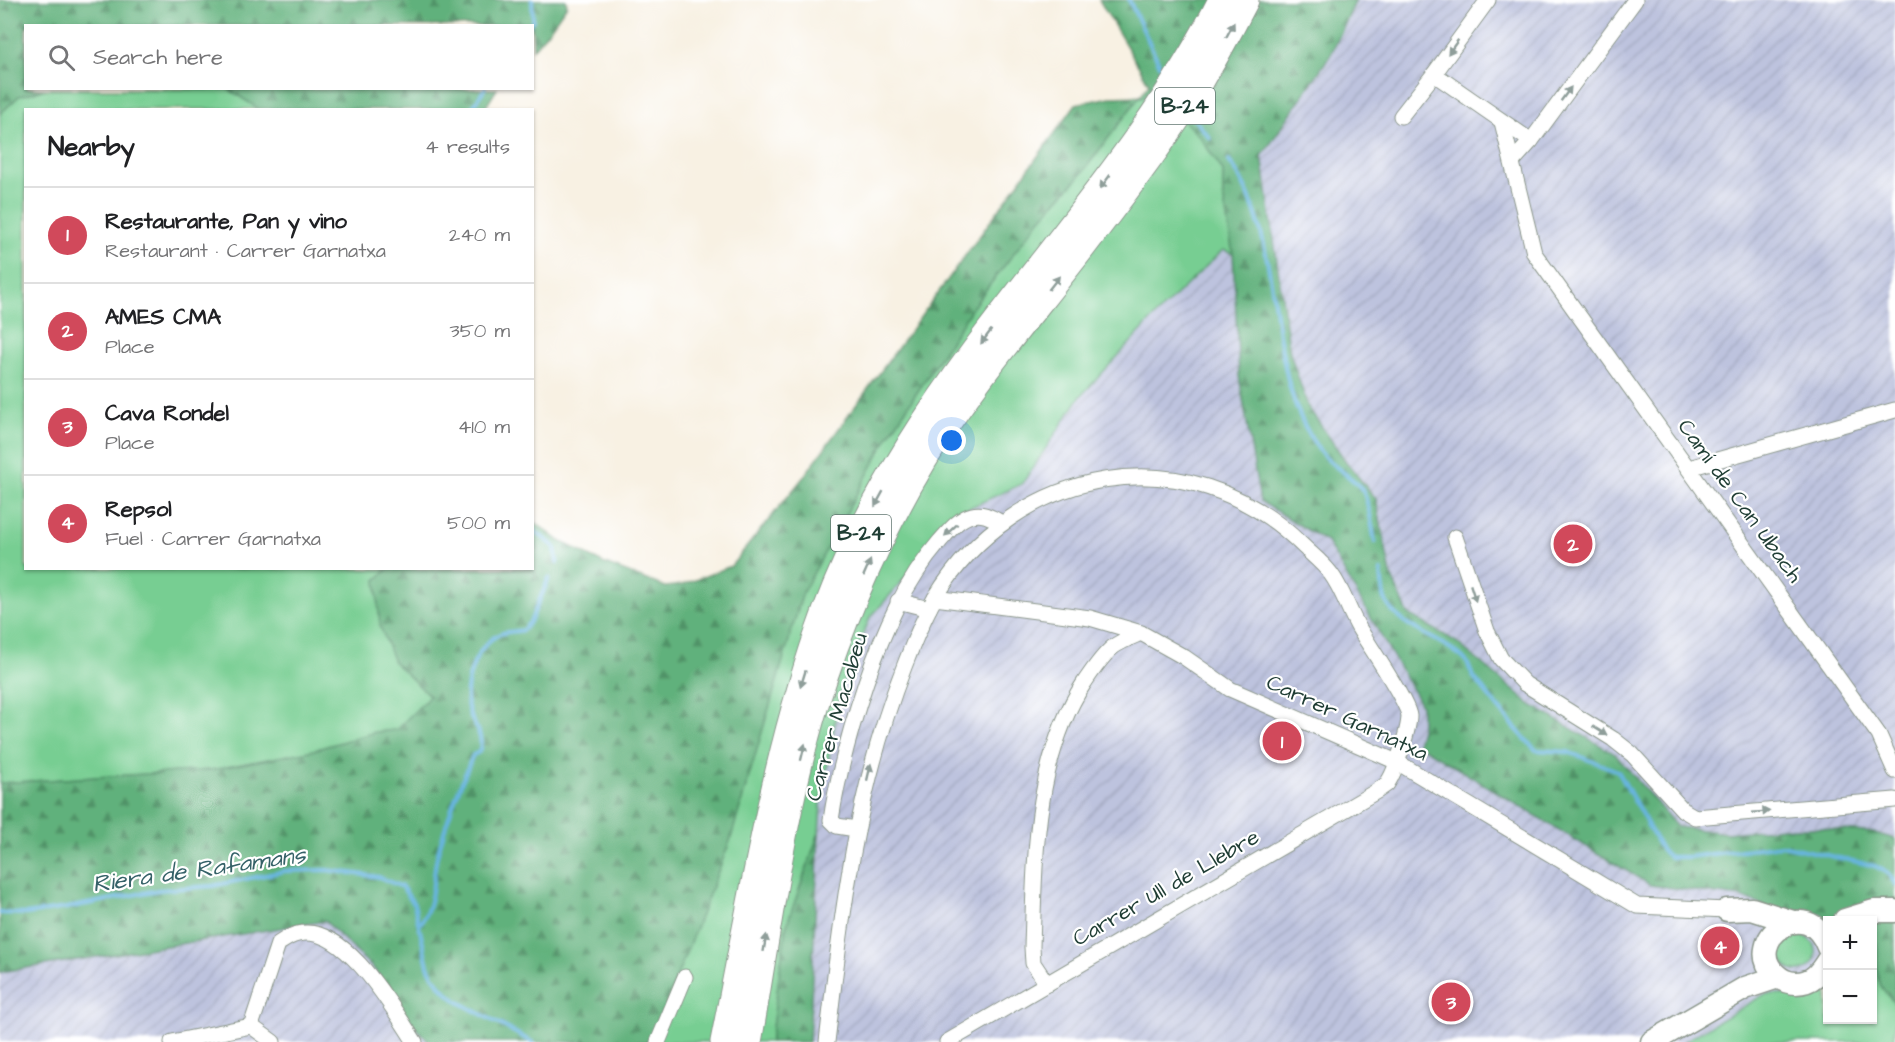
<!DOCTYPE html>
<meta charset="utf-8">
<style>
body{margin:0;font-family:"Architects Daughter",sans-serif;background:#f6f6f6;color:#202124}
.controls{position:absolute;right:18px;bottom:18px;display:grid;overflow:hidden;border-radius:0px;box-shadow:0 2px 4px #0004}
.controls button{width:54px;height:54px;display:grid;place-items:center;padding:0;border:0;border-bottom:2px solid #e0e0e0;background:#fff;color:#202124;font:30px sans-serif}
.you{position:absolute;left:952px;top:441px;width:21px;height:21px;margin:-15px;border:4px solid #fff;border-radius:50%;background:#1a73e8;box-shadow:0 0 0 9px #1a73e833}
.badge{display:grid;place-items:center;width:39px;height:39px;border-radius:50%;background:#d1495b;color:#fff;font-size:20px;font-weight:700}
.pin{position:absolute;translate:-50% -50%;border:3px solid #fff;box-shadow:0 2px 6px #0006}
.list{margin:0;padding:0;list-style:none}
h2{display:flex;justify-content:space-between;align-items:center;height:78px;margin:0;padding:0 24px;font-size:26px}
h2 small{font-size:20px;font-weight:400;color:#757577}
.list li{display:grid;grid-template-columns:39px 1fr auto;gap:18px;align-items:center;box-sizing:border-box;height:96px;padding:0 24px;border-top:2px solid #e0e0e0}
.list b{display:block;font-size:22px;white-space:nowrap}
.list p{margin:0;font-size:20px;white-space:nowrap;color:#757577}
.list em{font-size:20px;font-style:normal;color:#757577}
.icon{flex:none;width:33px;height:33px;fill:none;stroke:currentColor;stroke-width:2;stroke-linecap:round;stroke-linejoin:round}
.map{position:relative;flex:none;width:1895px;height:1042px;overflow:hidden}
.search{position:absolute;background:#fff;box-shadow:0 2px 4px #0004;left:24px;top:24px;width:510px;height:66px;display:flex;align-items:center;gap:15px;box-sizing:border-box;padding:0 21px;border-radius:0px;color:#757577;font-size:22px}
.panel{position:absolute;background:#fff;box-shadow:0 2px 4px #0004;left:24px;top:108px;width:510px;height:462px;border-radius:0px}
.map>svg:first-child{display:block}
.industrial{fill:url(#industrial-furrows)}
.green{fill:#77ce92;stroke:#4b8663;stroke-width:1.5}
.forest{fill:url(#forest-firs);stroke:#407758;stroke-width:1.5}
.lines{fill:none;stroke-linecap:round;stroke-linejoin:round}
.stream{stroke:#67b5e0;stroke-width:4}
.street-casing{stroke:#8c978c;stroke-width:17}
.primary-casing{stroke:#8c978c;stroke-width:25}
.highway-casing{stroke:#8c978c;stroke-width:29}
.street{stroke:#fff;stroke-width:15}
.primary{stroke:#fff;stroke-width:22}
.highway{stroke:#fff;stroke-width:27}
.oneway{fill:#8f9e9a}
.labels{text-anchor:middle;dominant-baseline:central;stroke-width:4.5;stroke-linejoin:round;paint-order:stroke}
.shield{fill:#fff;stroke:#627771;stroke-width:1.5}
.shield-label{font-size:21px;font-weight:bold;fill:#1f3d34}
.street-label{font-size:22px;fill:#1f3d34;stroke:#fff}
.water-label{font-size:24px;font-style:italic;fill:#356168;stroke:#fff}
</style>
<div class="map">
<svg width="1895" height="1042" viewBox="0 0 1895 1042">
<defs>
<pattern id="industrial-furrows" width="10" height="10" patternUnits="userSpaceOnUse" patternTransform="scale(1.5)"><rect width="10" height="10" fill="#bdc3de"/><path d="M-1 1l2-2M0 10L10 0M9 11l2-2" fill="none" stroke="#a2a8bf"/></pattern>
<pattern id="forest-firs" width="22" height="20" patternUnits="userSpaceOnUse" patternTransform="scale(1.5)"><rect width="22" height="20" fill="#61b17c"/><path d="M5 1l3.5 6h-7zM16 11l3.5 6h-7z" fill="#4f9166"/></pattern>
</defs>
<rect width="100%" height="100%" fill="#fff"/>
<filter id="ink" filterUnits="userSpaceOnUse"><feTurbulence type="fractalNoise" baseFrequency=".0167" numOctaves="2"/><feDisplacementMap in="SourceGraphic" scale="12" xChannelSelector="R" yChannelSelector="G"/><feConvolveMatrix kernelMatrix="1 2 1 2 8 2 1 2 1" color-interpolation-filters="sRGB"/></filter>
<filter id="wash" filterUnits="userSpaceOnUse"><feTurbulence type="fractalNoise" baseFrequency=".008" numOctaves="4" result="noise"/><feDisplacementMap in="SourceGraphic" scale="24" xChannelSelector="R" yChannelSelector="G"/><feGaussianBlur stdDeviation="1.35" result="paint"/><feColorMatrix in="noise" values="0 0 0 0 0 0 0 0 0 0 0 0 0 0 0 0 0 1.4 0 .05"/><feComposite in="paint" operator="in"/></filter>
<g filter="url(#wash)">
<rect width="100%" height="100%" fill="#f8f1e3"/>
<g class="industrial">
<polygon points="1356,0 1895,0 1895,839 1875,833 1822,828 1783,828 1726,833 1677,827 1615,754 1531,705 1455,641 1408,614 1391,575 1376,499 1347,463 1308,407 1290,353 1262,156 1331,54"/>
<polygon points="1224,249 1233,254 1239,376 1260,501 1327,542 1421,705 1421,729 1741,897 1773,909 1821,914 1827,930 1827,984 1823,989 1792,994 1765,994 1683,1042 809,1042 821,804 841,687 870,618 964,510 1022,484 1080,397 1157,314"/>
<polygon points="325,921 374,969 400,1012 430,1042 0,1042 0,972"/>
</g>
<g class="green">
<polygon points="45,89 228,89 259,109 26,110 26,568 388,569 376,580 394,662 430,696 396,730 376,732 310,751 211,770 0,783 0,114 19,96"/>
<polygon points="1140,96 1170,107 1200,137 1223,171 1223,195 1233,254 1223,250 1157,314 1080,397 1022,484 964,510 870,618 841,687 821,804 819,833 786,927 770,1042 651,1042 730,841 803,592 888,437 972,308 1040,219 1079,177"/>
<circle cx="1798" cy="953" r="18"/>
<path d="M1873 941 1877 944C1877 970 1873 984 1895 1003V1042H1683L1765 994H1792L1823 989 1827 984 1828 1020H1872Z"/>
</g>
<g class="forest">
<polygon points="0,0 566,0 567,5 550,29 533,49 532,26 26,26 26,88 45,89 19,96 0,114"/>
<path d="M1099 0H1356L1331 54 1262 156 1290 353 1308 407 1347 463 1376 499 1391 575 1408 614 1455 641 1531 705 1615 754 1677 827 1726 833 1783 828H1822L1875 833 1895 839V1003C1873 983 1877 971 1877 944L1873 941 1872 920H1834L1821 914 1773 909 1741 897 1650 885 1417 744 1421 729V705L1327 542 1260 501 1239 376 1233 254 1223 195V171L1200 137 1170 107 1140 96 1079 177 1040 219 972 308 888 437 803 592 730 841 651 1042H430L412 1024 374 969 325 921 0 972V783L211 770 310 751 376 732 396 730 430 696 394 662 380 626 376 580 388 569 532 568 533 521 560 541 603 563 665 587 682 585 731 566 802 479 1076 104 1110 97 1140 96 1149 84Z"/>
<polygon points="228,89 497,89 484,110 259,109"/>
<polygon points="819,833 809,1042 770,1042 786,927"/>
</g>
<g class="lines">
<g class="stream">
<polyline points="1129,0 1166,78"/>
<polyline points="529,26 533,20 532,0"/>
<polyline points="471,110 485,88"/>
<polyline points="1192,117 1210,138"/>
<path d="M1229 161C1276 224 1269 317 1291 391 1297 412 1310 440 1324 456 1334 468 1358 480 1364 493 1370 508 1372 527 1375 542"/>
<polyline points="532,529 555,547 557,562"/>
<path d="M1381 571C1382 580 1382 591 1385 599 1396 628 1446 639 1465 660 1469 664 1470 671 1473 676 1493 702 1513 727 1536 750L1568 752 1618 771 1662 851 1670 857H1688L1782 845 1875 866 1888 873 1895 884"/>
<path d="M0 913 26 914 67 908 158 890 212 886 285 871 326 870 350 873 379 877 402 887 414 904 428 966C434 981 445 992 457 1001L532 1042"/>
<path d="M420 924C436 901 431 878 438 852 447 819 459 787 473 755L479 752C485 736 474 727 469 712 462 687 474 646 500 634 507 631 516 632 523 630L530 622 549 578"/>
</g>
</g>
</g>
<g filter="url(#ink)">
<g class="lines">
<g class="street-casing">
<g id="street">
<polyline points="1488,0 1434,74 1531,141"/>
<polyline points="1401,116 1434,74"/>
<polyline points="1502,122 1534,253 1879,735 1895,771"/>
<polyline points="1513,161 1531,141 1635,0"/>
<polyline points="1689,468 1895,410"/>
<polyline points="1455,537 1487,631 1501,659 1525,684 1613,739 1632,754 1683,810 1695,817 1895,800"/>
<polyline points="935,598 1090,618 1141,633 1184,657 1230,689 1397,762 1637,906 1727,910"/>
<polyline points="898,601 929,609"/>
<path d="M856 829 837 826 831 820C838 773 851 727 866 682 884 630 904 583 940 541 949 531 959 518 972 515 984 512 992 518 1002 523"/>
<path d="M1047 984 1033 963 1032 947C1035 859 1034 760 1084 683 1092 671 1101 657 1113 647 1121 641 1132 637 1141 633"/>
<path d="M251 1026 278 944C284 940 291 935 298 934 344 922 394 1010 415 1042"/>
<polyline points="172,1042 251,1026 273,1042"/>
<polyline points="658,1042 685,977"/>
<path d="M827 1042C842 913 856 789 904 667 913 644 922 620 935 598 1016 465 1188 433 1302 545 1311 554 1323 563 1331 574 1343 590 1349 612 1360 630 1369 645 1408 703 1409 716 1409 729 1397 765 1391 777L1387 784 1377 791 947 1042"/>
</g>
</g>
<g class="primary-casing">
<g id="primary">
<polyline points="1727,910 1752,909 1793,922"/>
<polyline points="1845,920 1874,911 1895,911"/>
<path d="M1828 947C1808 891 1741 941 1775 974 1781 980 1788 983 1796 983 1812 983 1820 973 1828 960"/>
<polyline points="1652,1042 1745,988 1778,977"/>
</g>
</g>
<g class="highway-casing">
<g id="highway">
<path d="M724 1042C753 898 775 751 826 612 848 553 878 497 911 444 1007 290 1140 164 1222 0"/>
<path d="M748 1042C768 928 782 811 816 701 843 616 878 535 924 459 970 383 1029 316 1083 246 1119 199 1155 152 1187 103 1208 69 1227 35 1245 0"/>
</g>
</g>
<use href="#street" class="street"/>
<use href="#primary" class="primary"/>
<use href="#highway" class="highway"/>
</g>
<defs><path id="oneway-solid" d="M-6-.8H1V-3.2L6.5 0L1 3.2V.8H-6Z" transform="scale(1.5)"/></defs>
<g class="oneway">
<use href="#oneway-solid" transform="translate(1230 30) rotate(-62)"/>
<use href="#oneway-solid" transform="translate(1453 47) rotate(126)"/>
<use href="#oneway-solid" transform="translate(1566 94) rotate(-54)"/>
<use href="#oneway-solid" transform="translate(1105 182) rotate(127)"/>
<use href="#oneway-solid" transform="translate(1054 283) rotate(-52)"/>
<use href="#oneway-solid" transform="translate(986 337) rotate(127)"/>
<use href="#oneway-solid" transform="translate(879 499) rotate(119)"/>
<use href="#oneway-solid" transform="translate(951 530) rotate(137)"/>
<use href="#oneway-solid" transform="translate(867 568) rotate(-66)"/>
<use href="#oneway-solid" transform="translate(1473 593) rotate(72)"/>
<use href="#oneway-solid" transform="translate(803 679) rotate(107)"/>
<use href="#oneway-solid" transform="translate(1600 731) rotate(32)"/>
<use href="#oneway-solid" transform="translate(803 752) rotate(-76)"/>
<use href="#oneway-solid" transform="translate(869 772) rotate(-77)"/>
<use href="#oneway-solid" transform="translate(1761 812) rotate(-5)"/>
<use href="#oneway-solid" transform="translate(765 943) rotate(-80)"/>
</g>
</g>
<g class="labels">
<g class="shield">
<rect x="1155" y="88" width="60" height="36" rx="4.5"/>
<rect x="831" y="515" width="60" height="36" rx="4.5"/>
</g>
<g class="shield-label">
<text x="1185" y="106">B-24</text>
<text x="861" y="533">B-24</text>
</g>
<g class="street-label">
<text transform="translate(1740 501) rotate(54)">Camí de Can Ubach</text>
<text transform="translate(837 717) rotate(-74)">Carrer Macabeu</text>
<text transform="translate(1347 718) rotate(25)">Carrer Garnatxa</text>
<text transform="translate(1166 888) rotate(-30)">Carrer Ull de Llebre</text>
</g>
<g class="water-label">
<text transform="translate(199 870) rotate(-8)">Riera de Rafamans</text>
</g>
</g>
</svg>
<div class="controls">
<button>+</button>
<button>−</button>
</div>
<div class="you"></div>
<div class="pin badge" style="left:1282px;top:741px">1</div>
<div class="pin badge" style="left:1573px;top:544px">2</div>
<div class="pin badge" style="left:1451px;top:1002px">3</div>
<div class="pin badge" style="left:1720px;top:946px">4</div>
<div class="search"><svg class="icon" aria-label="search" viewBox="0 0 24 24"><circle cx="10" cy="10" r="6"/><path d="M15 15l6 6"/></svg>Search here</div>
<section class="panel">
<h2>Nearby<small>4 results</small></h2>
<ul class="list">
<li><span class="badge">1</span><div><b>Restaurante, Pan y vino</b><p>Restaurant · Carrer Garnatxa</p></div><em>240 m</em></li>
<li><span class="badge">2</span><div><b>AMES CMA</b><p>Place</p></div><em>350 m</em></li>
<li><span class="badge">3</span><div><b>Cava Rondel</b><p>Place</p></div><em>410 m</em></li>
<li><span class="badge">4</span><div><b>Repsol</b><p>Fuel · Carrer Garnatxa</p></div><em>500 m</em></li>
</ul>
</section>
</div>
